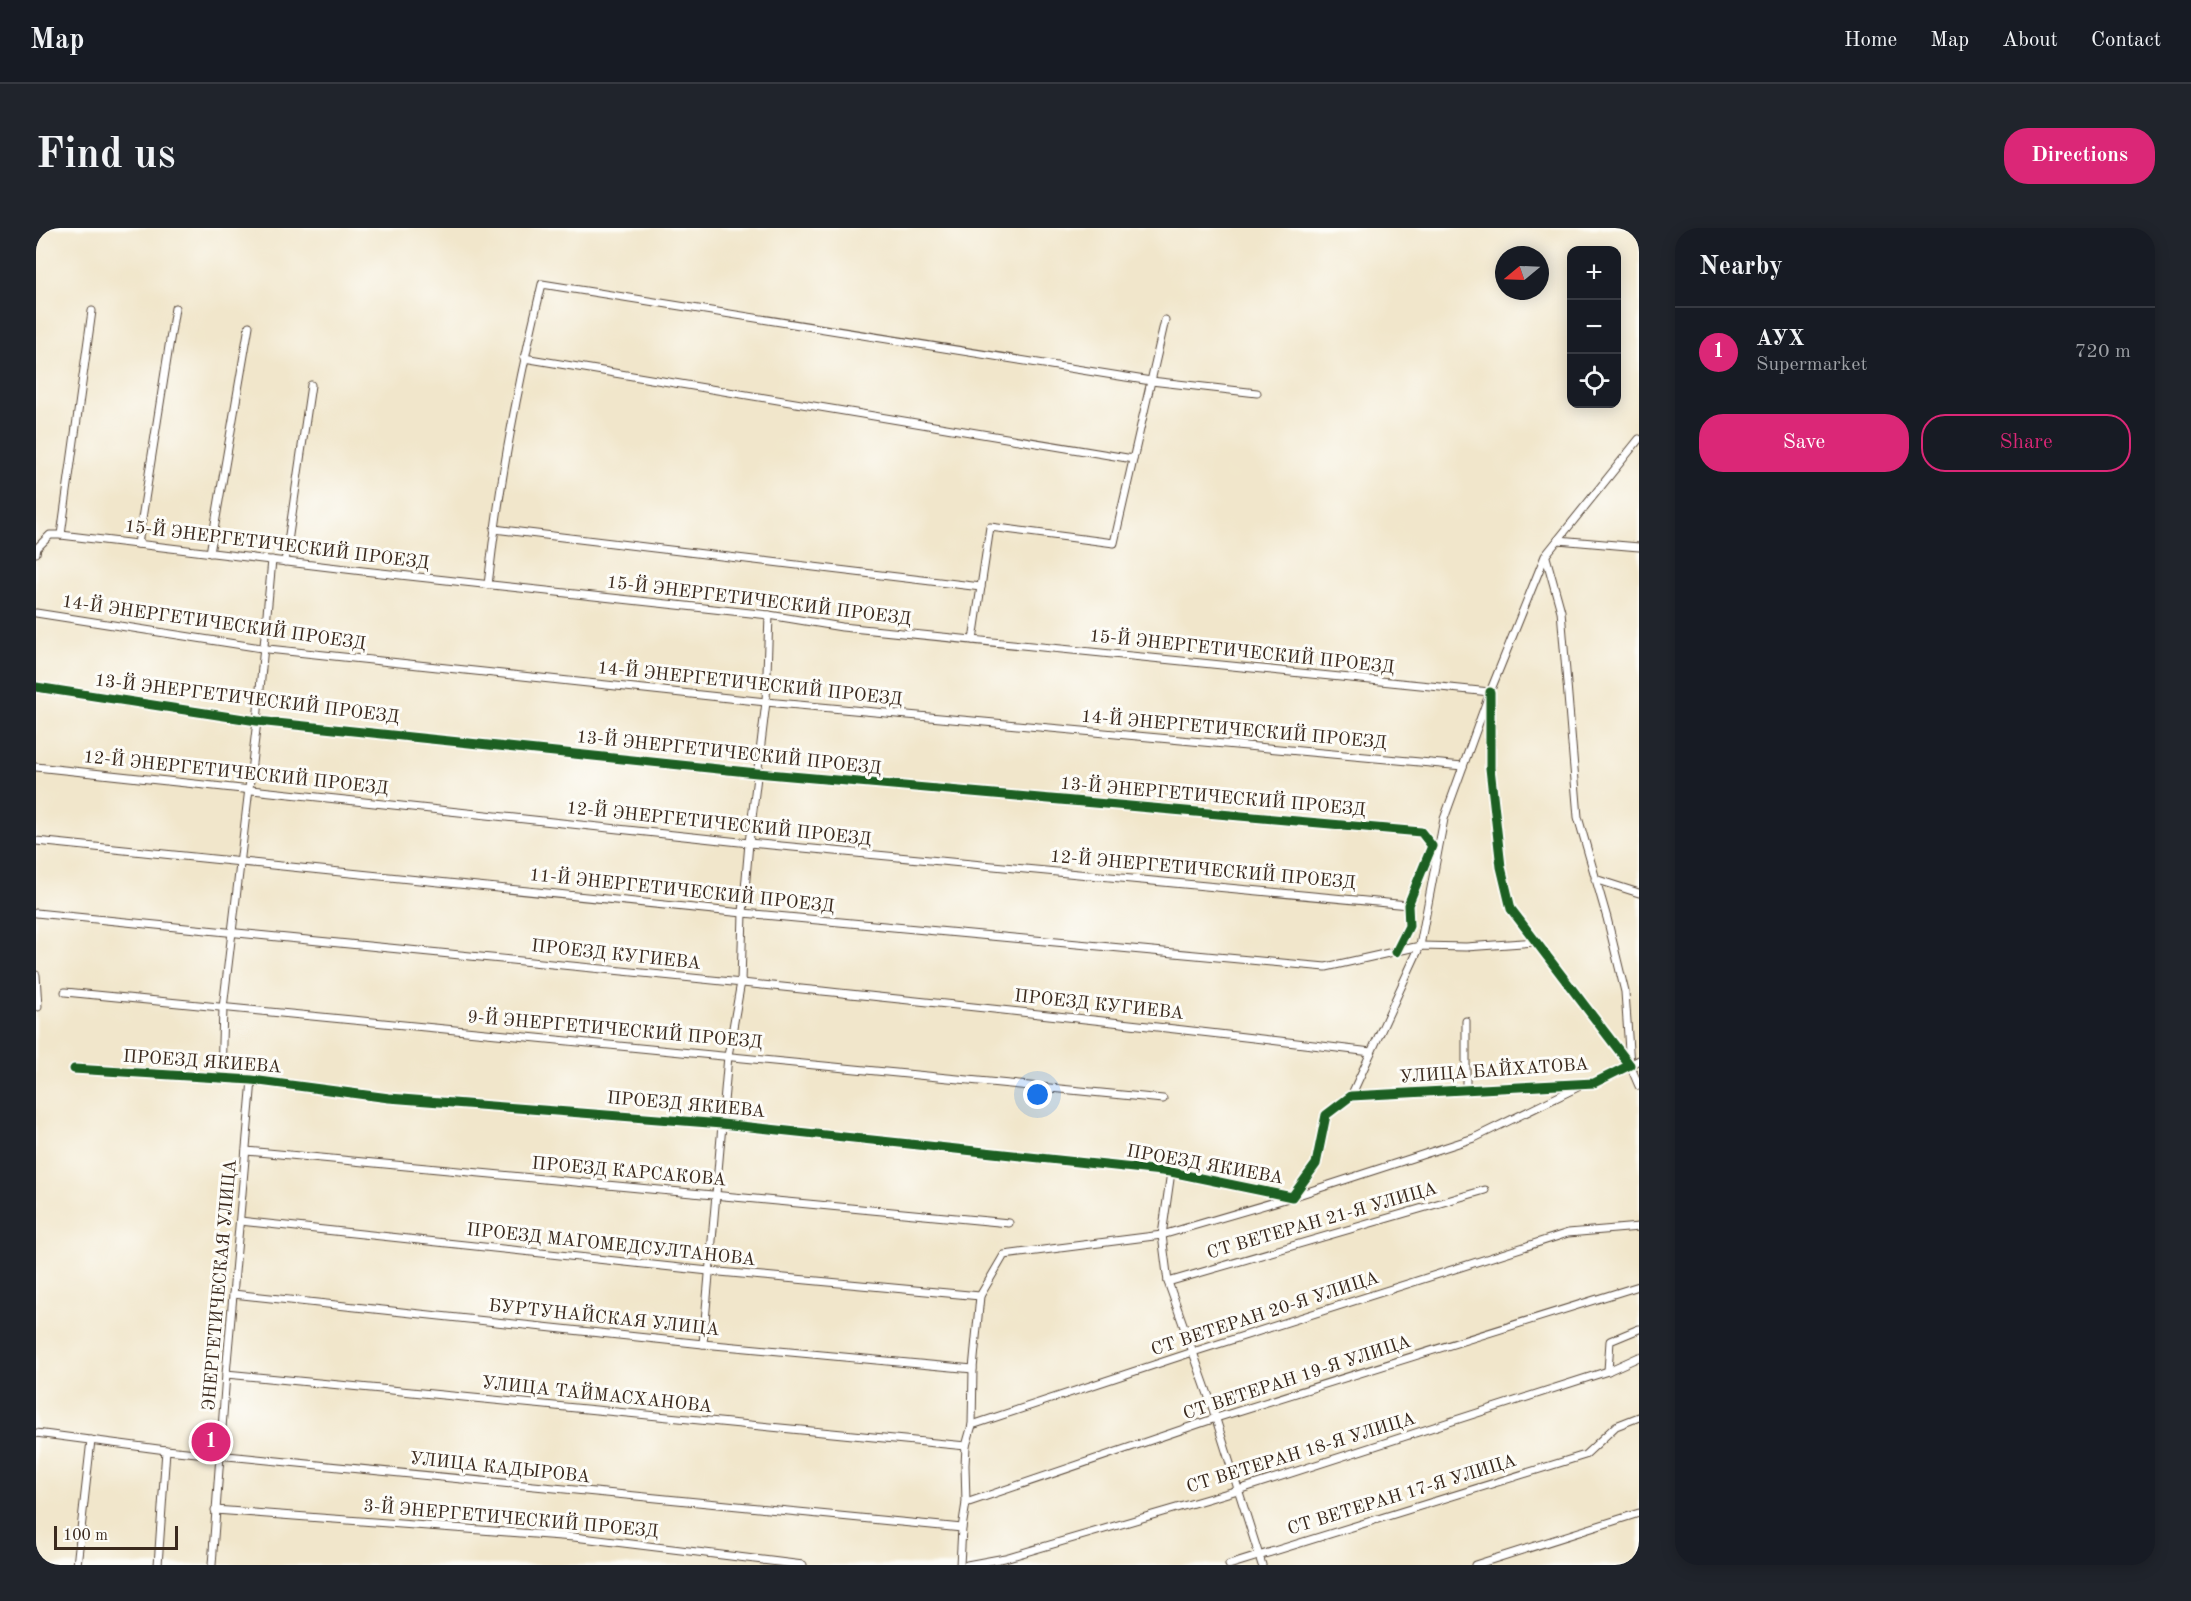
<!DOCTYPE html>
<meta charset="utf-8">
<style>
body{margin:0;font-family:"Old Standard TT",serif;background:#20242c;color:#f1f3f6}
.controls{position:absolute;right:18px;top:18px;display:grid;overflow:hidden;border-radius:12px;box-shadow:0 3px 15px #0003}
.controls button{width:54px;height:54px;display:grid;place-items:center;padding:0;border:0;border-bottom:2px solid #363941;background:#171b24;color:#f1f3f6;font:30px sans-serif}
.compass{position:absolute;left:1459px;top:18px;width:54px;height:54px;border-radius:50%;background:#171b24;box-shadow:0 3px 15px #0003;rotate:251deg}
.scale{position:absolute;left:18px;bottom:15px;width:124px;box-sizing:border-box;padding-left:6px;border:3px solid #3b2a1e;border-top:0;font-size:16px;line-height:21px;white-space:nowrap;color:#3b2a1e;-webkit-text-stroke:4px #fdfcf7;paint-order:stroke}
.you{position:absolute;left:1002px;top:867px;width:21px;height:21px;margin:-15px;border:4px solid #fff;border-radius:50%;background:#1a73e8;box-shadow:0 0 0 9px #1a73e833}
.badge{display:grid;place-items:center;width:39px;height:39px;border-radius:50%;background:#db2777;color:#fff;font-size:20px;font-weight:700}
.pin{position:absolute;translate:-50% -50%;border:3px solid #fff;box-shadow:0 2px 6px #0006}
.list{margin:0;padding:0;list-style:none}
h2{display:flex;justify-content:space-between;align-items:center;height:78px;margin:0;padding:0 24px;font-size:26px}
h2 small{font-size:20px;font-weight:400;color:#9ea1a6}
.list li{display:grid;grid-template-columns:39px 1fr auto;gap:18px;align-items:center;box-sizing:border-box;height:90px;padding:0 24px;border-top:2px solid #363941}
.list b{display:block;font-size:22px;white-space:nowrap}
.list p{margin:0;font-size:20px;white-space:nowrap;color:#9ea1a6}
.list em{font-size:20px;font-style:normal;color:#9ea1a6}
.actions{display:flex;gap:12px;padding:18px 24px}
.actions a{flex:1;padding:14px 0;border:2px solid #db2777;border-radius:24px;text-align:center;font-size:21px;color:#db2777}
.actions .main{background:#db2777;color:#fff}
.icon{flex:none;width:33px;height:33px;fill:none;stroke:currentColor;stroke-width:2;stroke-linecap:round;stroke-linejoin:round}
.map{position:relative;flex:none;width:1603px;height:1337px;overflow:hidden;border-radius:24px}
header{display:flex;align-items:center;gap:36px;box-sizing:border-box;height:84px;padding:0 30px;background:#171b24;border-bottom:2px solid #363941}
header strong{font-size:28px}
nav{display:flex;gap:33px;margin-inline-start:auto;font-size:21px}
.intro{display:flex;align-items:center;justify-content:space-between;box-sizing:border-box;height:144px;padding:0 36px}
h1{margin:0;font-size:42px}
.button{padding:15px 27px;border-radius:24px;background:#db2777;color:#fff;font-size:21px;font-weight:700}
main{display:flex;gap:36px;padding:0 36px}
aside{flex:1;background:#171b24;border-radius:24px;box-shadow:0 3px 15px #0003}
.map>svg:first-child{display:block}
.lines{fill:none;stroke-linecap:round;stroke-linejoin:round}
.street-casing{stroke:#564638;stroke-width:9}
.street{stroke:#fff;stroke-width:7}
.cycleway-casing{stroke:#fdfcf7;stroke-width:13}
.cycleway{stroke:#1b5e20;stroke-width:9}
.labels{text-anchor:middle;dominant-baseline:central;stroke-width:6;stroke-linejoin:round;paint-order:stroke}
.street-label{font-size:18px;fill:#3b2a1e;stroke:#fdfcf7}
</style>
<header>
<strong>Map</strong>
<nav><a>Home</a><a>Map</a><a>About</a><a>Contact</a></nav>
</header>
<div class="intro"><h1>Find us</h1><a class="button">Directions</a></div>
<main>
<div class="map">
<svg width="1603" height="1337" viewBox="0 0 1603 1337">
<rect width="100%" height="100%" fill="#fdfcf7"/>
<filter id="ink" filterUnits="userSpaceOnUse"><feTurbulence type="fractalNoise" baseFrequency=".0167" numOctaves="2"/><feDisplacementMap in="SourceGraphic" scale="12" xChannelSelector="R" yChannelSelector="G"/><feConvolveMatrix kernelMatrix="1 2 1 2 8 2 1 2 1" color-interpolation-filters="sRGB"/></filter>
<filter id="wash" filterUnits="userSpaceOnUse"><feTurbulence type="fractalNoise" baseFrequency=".008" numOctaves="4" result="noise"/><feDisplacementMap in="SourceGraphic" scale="24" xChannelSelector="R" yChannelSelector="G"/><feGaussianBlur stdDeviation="1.35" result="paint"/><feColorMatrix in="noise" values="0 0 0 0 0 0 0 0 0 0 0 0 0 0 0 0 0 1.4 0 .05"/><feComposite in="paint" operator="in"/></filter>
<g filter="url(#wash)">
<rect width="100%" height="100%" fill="#f1e6cb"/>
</g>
<g filter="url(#ink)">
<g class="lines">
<g class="street-casing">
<g id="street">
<polyline points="488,130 1097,231"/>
<polyline points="458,301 945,359"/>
<polyline points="25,307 56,83"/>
<polyline points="1522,312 1603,319"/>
<polyline points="102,316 139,80"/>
<polyline points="0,325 1,320 14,307 25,307 327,343 733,387 806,399 1454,464"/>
<polyline points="174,325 213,98"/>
<polyline points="1510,329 1525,383 1542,589 1571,690 1589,764 1594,837 1603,858"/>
<polyline points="249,334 275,157"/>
<path d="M452 357C463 255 482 155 506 56L1115 153 1221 165"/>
<polyline points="0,385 232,421 730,474 1427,538"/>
<polyline points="937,412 954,299 1078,315 1129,92"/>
<polyline points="0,459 221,493 721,545 1385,604 1396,618 1372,677 1373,698 1360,724"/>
<polyline points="0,539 713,615 1372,677"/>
<polyline points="0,613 707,685 1290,739 1384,718 1430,719 1499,714"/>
<polyline points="1559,651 1603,665"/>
<path d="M0 685C445 730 891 770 1335 824"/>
<polyline points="0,747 2,779"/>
<polyline points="29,764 1127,871"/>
<polyline points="1430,793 1430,862"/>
<polyline points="1594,837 1603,832"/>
<polyline points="38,841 216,852 353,870 686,896 1135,944 1256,969 1280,936 1290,887 1315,868 1558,855 1594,837 1475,681 1465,639 1454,540 1454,464"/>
<polyline points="185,850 187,780 221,493 236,332"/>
<polyline points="1315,868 1384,718 1408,591 1454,464 1509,328 1603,211"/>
<polyline points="210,923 973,995"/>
<polyline points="1135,944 1126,1007 1132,1054 1174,1172 1226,1337"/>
<polyline points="204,993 673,1043 944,1068"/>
<polyline points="1132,1054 1449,962"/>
<polyline points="197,1066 667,1116 937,1141"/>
<polyline points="667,1116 692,828 705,754 707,685 713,615 730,474 733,387"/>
<polyline points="1572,1143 1574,1113 1603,1101"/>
<polyline points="190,1146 930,1218"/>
<polyline points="936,1197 1157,1124 1532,1005 1603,999"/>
<polyline points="0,1205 130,1222 926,1300"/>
<polyline points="930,1275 1180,1190 1603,1058"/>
<polyline points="179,1282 538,1309 767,1337"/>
<polyline points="41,1337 55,1212"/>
<polyline points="122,1337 130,1222"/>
<polyline points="176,1337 190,1146 216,852"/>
<polyline points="924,1337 926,1300 930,1275 929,1237 930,1218 936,1197 937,1141 944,1068 968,1027 1126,1007 1256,969 1438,910 1546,857"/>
<polyline points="931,1337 969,1330 1202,1262 1572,1143 1603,1129"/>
<polyline points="1193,1337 1549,1227 1580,1198 1603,1189"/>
<polyline points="1439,1337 1603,1285"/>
</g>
</g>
<use href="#street" class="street"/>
<g class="cycleway-casing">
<g id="cycleway">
<polyline points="0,459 221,493 721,545 1385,604 1396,618 1372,677 1373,698 1360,724"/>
<polyline points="38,841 216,852 353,870 686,896 1135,944 1256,969 1280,936 1290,887 1315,868 1558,855 1594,837 1475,681 1465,639 1454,540 1454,464"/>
</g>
</g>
<use href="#cycleway" class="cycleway"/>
</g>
</g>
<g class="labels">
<g class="street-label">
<text transform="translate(241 317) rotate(7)">15-Й ЭНЕРГЕТИЧЕСКИЙ ПРОЕЗД</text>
<text transform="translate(723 373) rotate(7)">15-Й ЭНЕРГЕТИЧЕСКИЙ ПРОЕЗД</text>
<text transform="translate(178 395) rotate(8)">14-Й ЭНЕРГЕТИЧЕСКИЙ ПРОЕЗД</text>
<text transform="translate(1206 424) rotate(6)">15-Й ЭНЕРГЕТИЧЕСКИЙ ПРОЕЗД</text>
<text transform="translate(714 456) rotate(6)">14-Й ЭНЕРГЕТИЧЕСКИЙ ПРОЕЗД</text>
<text transform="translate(211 471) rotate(7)">13-Й ЭНЕРГЕТИЧЕСКИЙ ПРОЕЗД</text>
<text transform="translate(1198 502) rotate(5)">14-Й ЭНЕРГЕТИЧЕСКИЙ ПРОЕЗД</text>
<text transform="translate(693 525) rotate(6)">13-Й ЭНЕРГЕТИЧЕСКИЙ ПРОЕЗД</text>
<text transform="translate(200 545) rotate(6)">12-Й ЭНЕРГЕТИЧЕСКИЙ ПРОЕЗД</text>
<text transform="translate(1177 569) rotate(5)">13-Й ЭНЕРГЕТИЧЕСКИЙ ПРОЕЗД</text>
<text transform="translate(683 596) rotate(6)">12-Й ЭНЕРГЕТИЧЕСКИЙ ПРОЕЗД</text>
<text transform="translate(1167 642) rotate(5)">12-Й ЭНЕРГЕТИЧЕСКИЙ ПРОЕЗД</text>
<text transform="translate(646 663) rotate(6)">11-Й ЭНЕРГЕТИЧЕСКИЙ ПРОЕЗД</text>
<text transform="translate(580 727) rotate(6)">ПРОЕЗД КУГИЕВА</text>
<text transform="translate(1063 777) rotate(6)">ПРОЕЗД КУГИЕВА</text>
<text transform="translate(579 802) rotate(5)">9-Й ЭНЕРГЕТИЧЕСКИЙ ПРОЕЗД</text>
<text transform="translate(166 834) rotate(4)">ПРОЕЗД ЯКИЕВА</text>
<text transform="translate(1458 843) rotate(-4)">УЛИЦА БАЙХАТОВА</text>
<text transform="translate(650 877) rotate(5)">ПРОЕЗД ЯКИЕВА</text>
<text transform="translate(1169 937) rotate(10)">ПРОЕЗД ЯКИЕВА</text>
<text transform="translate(593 944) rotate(5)">ПРОЕЗД КАРСАКОВА</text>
<text transform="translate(1286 993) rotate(-16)">СТ ВЕТЕРАН 21-Я УЛИЦА</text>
<text transform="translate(575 1017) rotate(6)">ПРОЕЗД МАГОМЕДСУЛТАНОВА</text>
<text transform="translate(184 1057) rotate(-85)">ЭНЕРГЕТИЧЕСКАЯ УЛИЦА</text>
<text transform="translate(1229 1086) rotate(-18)">СТ ВЕТЕРАН 20-Я УЛИЦА</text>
<text transform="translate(568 1090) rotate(6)">БУРТУНАЙСКАЯ УЛИЦА</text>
<text transform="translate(1261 1150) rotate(-18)">СТ ВЕТЕРАН 19-Я УЛИЦА</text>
<text transform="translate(561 1167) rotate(6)">УЛИЦА ТАЙМАСХАНОВА</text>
<text transform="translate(1265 1225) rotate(-17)">СТ ВЕТЕРАН 18-Я УЛИЦА</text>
<text transform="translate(464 1240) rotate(6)">УЛИЦА КАДЫРОВА</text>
<text transform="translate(1366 1267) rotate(-17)">СТ ВЕТЕРАН 17-Я УЛИЦА</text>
<text transform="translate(475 1291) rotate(5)">3-Й ЭНЕРГЕТИЧЕСКИЙ ПРОЕЗД</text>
</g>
</g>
</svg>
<div class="controls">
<button>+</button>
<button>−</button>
<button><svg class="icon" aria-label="locate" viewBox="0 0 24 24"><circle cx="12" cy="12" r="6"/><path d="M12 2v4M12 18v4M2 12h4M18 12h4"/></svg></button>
</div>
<svg class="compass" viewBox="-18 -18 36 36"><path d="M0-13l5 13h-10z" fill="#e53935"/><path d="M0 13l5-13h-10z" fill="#9ea1a6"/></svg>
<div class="scale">100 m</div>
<div class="you"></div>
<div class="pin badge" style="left:175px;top:1214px">1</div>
</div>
<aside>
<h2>Nearby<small></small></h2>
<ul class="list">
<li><span class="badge">1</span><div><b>АУХ</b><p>Supermarket</p></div><em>720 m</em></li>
</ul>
<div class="actions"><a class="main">Save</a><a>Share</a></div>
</aside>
</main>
